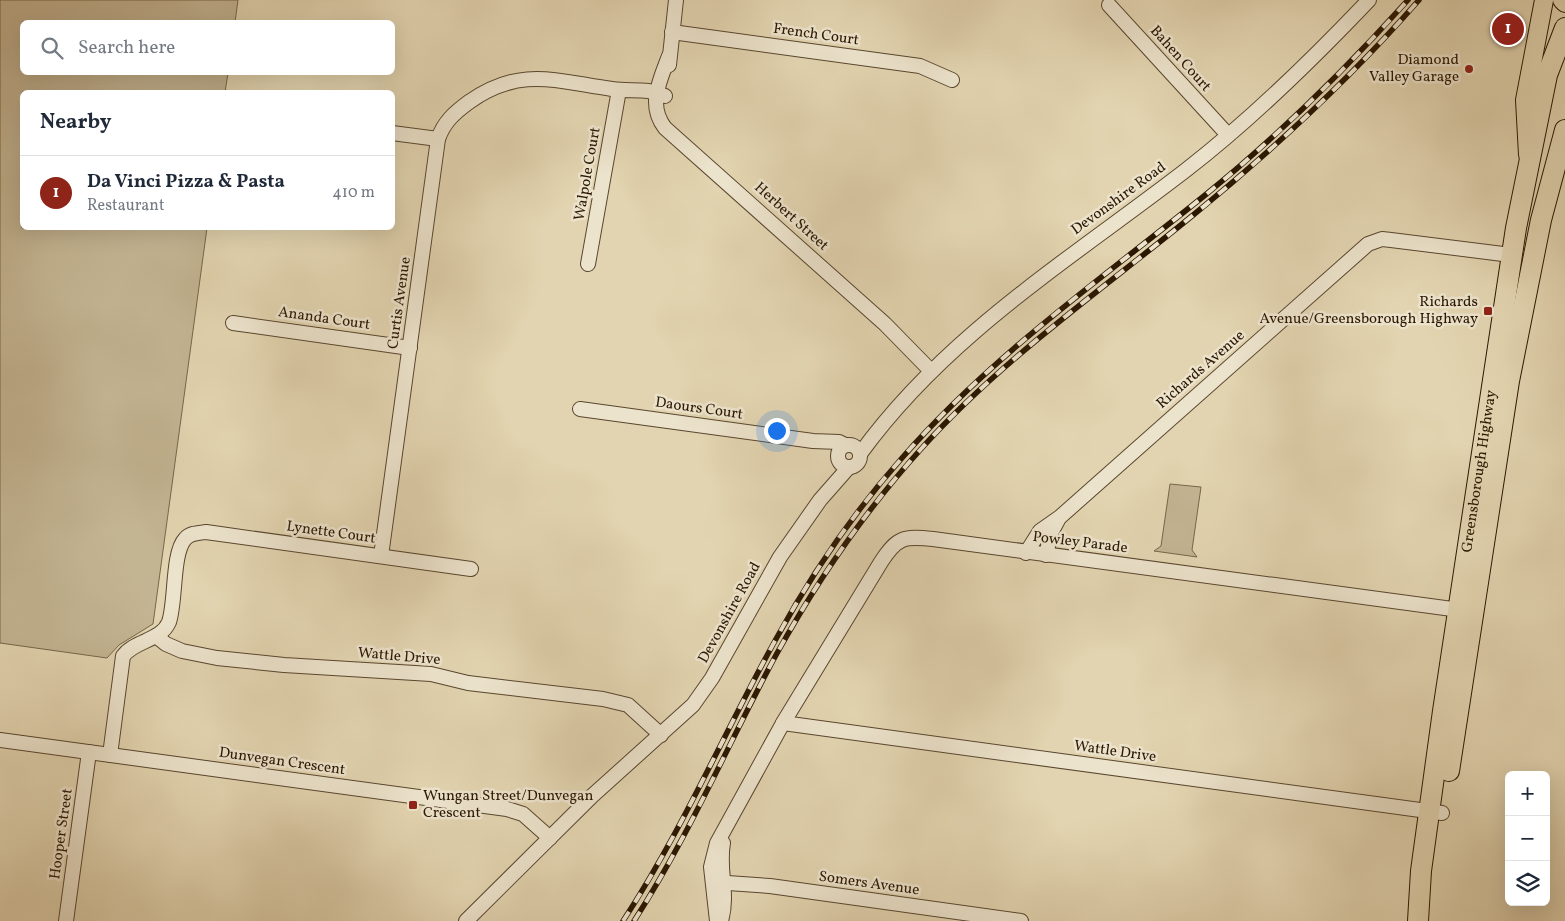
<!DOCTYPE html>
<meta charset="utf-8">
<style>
body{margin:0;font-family:Vollkorn,serif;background:#f6f6f7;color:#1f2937}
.controls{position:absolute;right:15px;bottom:15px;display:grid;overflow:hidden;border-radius:8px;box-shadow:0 5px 20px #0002}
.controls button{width:45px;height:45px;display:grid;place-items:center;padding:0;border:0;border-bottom:1px solid #e0e1e3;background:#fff;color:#1f2937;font:25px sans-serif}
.you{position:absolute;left:776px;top:430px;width:18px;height:18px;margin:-12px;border:4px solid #fff;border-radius:50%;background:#1a73e8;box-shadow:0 0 0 8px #1a73e833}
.badge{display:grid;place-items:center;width:32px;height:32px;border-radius:50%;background:#8f2418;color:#fff;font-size:16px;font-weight:700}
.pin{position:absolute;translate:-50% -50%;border:2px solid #fff;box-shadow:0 1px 5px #0006}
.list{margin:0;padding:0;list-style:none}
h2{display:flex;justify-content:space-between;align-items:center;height:65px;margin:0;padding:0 20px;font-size:21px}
h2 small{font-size:16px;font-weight:400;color:#747a83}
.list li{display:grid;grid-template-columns:32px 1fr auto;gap:15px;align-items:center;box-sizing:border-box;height:75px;padding:0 20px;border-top:1px solid #e0e1e3}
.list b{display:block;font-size:19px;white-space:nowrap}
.list p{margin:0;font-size:16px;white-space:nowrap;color:#747a83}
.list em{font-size:16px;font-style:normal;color:#747a83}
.icon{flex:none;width:28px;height:28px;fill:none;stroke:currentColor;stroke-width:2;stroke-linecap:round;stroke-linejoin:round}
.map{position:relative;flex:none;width:1565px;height:921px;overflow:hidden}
.search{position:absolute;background:#fff;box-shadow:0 5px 20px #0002;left:20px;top:20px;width:375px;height:55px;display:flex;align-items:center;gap:12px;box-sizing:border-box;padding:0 18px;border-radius:8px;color:#747a83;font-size:19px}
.panel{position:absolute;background:#fff;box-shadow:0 5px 20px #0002;left:20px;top:90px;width:375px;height:140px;border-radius:8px}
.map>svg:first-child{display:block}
.green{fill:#c3b492;stroke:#77664a}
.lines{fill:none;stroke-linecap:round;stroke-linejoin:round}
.minor-casing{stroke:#59462e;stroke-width:16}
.major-casing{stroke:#2b1702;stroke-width:20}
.highway-casing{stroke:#2b1702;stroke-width:22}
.minor{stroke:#ece3cc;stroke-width:14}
.major{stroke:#e2d4b0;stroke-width:18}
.highway{stroke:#e2d4b0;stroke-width:20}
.rail-casing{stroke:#2b1702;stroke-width:5.5}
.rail{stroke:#ece3cc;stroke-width:4;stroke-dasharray:11;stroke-linecap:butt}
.poi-dot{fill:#8f2418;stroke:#ece3cc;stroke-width:2}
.labels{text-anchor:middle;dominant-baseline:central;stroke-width:5;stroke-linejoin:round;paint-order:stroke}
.street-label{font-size:15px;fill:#2b1702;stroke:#ece3cc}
.poi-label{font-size:15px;fill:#2b1702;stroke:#ece3cc;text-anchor:end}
</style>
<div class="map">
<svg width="1565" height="921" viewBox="0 0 1565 921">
<rect width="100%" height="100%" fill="#e2d4b0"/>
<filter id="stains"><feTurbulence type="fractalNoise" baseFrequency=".004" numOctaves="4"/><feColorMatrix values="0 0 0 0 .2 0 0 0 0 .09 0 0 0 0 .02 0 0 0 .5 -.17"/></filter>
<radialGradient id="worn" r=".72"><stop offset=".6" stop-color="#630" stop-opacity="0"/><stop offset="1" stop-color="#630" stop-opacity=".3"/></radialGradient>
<g class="green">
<polygon points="0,0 238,0 235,22 22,22 22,72 228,73 225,92 22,92 22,228 207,228 153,624 119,645 107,658 0,643"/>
<polygon points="1170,484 1201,487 1192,550 1197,557 1154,551 1161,546"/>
</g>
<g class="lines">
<g class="minor-casing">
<g id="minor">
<polyline points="1109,5 1228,135"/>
<polyline points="672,32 920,66 952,80"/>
<path d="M669 56C660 80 647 105 665 128L885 324 931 371"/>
<polyline points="669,65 676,0"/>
<polyline points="392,133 438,139"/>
<polyline points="588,264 619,90"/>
<polyline points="233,323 410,348"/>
<polyline points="580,409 813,441 839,442 845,445"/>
<circle cx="849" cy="456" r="11"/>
<path d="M860 454C946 335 1072 258 1186 170 1252 119 1312 60 1369 0"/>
<polyline points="1026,553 1040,531 1060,517 1368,244 1382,239 1391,240 1511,255"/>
<polyline points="1046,555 1051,533 1058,520"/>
<path d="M381 556 438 139C444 122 454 113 469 102 520 66 555 81 612 89 631 92 647 87 665 96"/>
<polyline points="156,636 166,644 182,651 217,658 284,665 431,674 468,683 603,699 628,705 661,735"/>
<polyline points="783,723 1442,813"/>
<polyline points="0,740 507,809 523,814 550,838"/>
<path d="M110 755 123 656C135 640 161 641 169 622 176 602 172 553 185 539 190 533 198 533 206 532L471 569"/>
<polyline points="713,882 770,886 1021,921"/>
<polyline points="66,921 89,752"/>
<polyline points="466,921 592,796 693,705 712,678 780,557 820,500 849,467"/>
<path d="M717 921 711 867 717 843 783 723 881 562C897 537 904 536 933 539L1467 611"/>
<path d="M721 921C729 893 718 870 723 843"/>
</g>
</g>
<g class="major-casing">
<g id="major">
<polyline points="1562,0 1565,3"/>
<polyline points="1528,155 1525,100 1544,0"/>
</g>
</g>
<g class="highway-casing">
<g id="highway">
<polyline points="1449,771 1509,381 1541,220 1565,130"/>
<path id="s1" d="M1418 921 1421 871 1443 711 1516 228 1547 75 1565 28"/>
</g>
</g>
<use href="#minor" class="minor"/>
<use href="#major" class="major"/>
<use href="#highway" class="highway"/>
<g class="rail-casing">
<g id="rail">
<path d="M623 921C682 831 724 733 776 639 811 575 853 513 902 458 990 357 1100 280 1204 196 1277 137 1345 70 1408 0"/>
<path d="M634 921C689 836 728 744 776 655 817 581 864 512 921 449 1001 360 1099 292 1192 216 1273 150 1350 79 1419 0"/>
</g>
</g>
<use href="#rail" class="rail"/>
</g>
<g class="poi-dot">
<circle cx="1469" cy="69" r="5"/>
<rect x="1483" y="306" width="10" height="10" rx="2.5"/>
<rect x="408" y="800" width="10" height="10" rx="2.5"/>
</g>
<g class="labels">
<g class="street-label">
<text transform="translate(816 35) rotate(8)">French Court</text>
<text transform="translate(1180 59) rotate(48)">Bahen Court</text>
<text transform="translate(588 174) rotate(-80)">Walpole Court</text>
<text transform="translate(1119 199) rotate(-36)">Devonshire Road</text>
<text transform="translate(791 217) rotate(42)">Herbert Street</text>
<text transform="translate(400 303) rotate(-82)">Curtis Avenue</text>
<text transform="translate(324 319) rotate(8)">Ananda Court</text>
<text transform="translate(1201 370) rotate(-41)">Richards Avenue</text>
<text transform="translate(699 409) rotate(8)">Daours Court</text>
<text stroke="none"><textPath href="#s1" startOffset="454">Greensborough Highway</textPath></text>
<text transform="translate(331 533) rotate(8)">Lynette Court</text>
<text transform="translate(1080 543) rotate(7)">Powley Parade</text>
<text transform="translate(730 613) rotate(-61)">Devonshire Road</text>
<text transform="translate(399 657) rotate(5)">Wattle Drive</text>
<text transform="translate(1115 752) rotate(8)">Wattle Drive</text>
<text transform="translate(282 762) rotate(8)">Dunvegan Crescent</text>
<text transform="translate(62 834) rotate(-82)">Hooper Street</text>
<text transform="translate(869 884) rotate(8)">Somers Avenue</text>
</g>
<g class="poi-label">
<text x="1459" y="60">Diamond<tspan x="1459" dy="17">Valley Garage</tspan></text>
<text x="1478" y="302">Richards<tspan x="1478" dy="17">Avenue/Greensborough Highway</tspan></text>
<text x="423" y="796" text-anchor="start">Wungan Street/Dunvegan<tspan x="423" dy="17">Crescent</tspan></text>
</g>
</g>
<rect width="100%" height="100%" filter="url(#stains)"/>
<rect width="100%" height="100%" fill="url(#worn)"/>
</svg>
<div class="controls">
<button>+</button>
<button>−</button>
<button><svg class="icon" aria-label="layers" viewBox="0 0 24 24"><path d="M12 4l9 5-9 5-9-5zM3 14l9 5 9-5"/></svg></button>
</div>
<div class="you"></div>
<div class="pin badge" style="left:1508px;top:29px">1</div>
<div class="search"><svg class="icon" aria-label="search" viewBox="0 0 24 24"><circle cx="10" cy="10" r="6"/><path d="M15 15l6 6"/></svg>Search here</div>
<section class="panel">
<h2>Nearby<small></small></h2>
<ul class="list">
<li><span class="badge">1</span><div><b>Da Vinci Pizza &amp; Pasta</b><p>Restaurant</p></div><em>410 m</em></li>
</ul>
</section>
</div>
